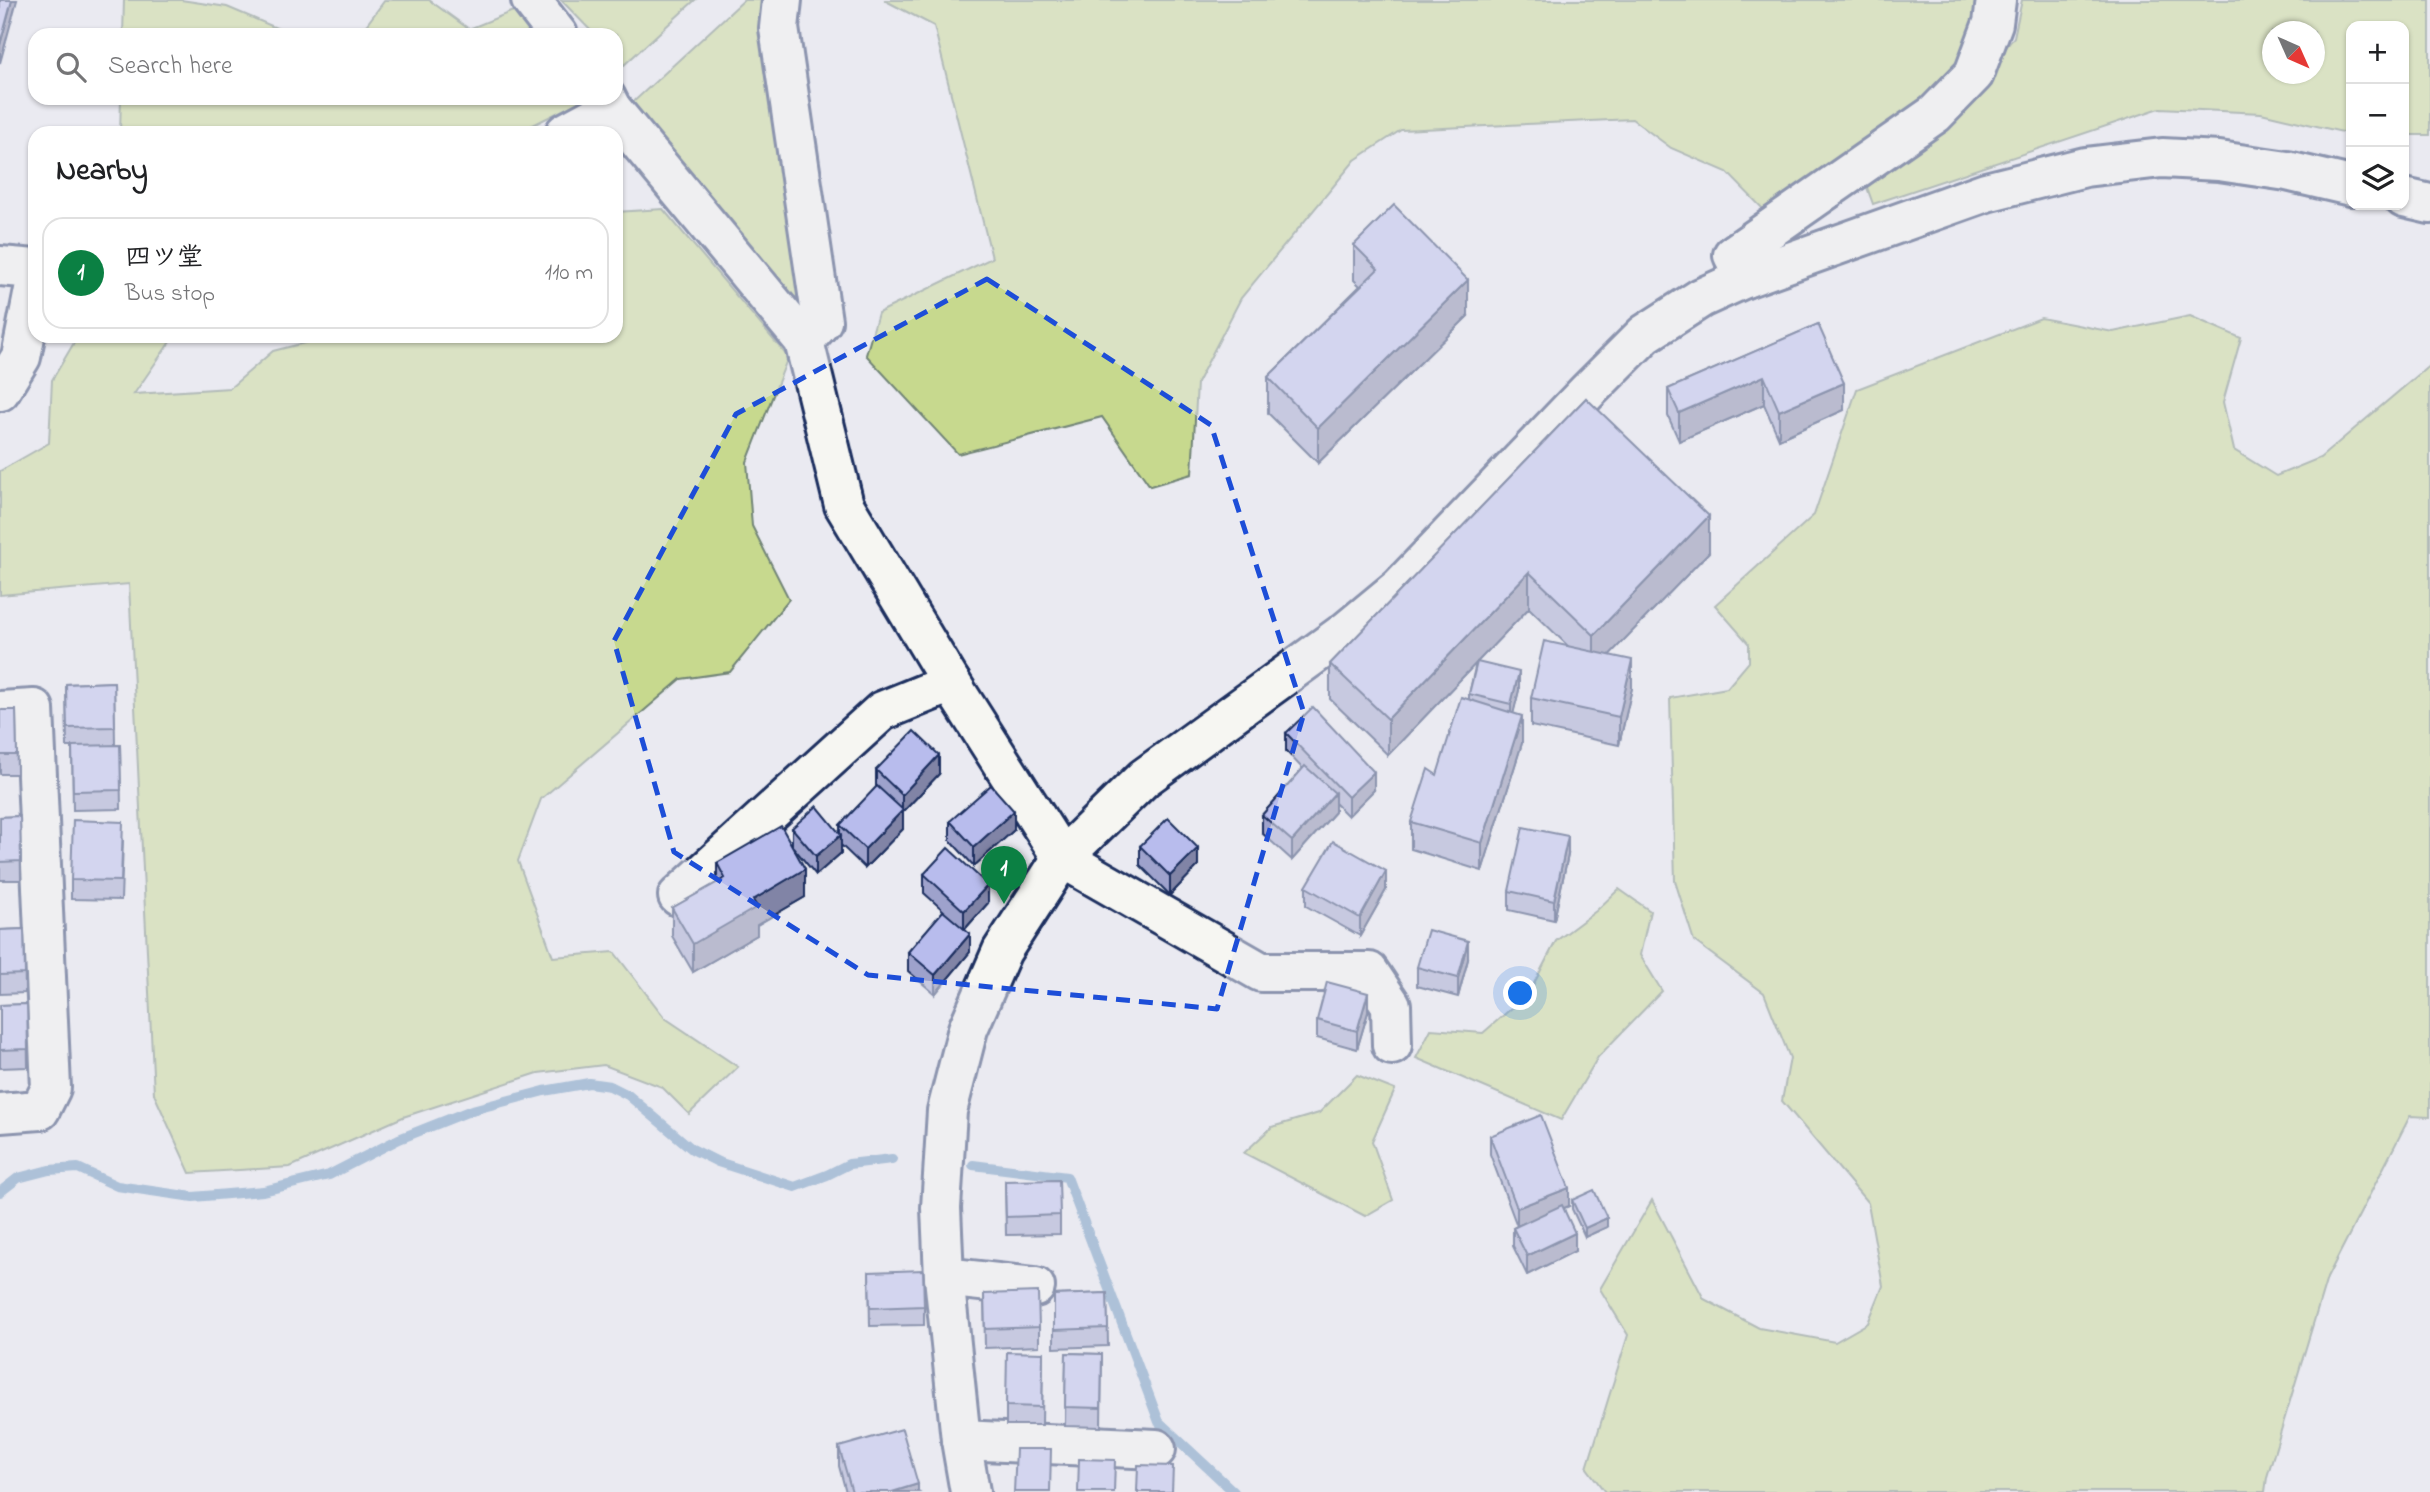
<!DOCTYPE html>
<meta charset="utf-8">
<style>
body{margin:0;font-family:"Indie Flower","Klee One",sans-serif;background:#f6f6f6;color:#202124}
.controls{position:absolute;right:21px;top:21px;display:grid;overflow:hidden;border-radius:14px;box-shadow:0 2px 5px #0004}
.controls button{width:63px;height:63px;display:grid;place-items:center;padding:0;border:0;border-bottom:2px solid #e0e0e0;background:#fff;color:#202124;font:35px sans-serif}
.compass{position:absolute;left:2262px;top:21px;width:63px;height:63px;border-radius:50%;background:#fff;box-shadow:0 2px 5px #0004;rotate:135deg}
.you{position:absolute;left:1521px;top:994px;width:24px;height:24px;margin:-18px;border:5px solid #fff;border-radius:50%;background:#1a73e8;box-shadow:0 0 0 10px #1a73e833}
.badge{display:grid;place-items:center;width:46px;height:46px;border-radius:50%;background:#0b8043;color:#fff;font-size:23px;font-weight:700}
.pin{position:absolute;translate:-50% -58px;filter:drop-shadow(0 2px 4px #0008)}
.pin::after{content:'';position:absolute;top:37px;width:24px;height:21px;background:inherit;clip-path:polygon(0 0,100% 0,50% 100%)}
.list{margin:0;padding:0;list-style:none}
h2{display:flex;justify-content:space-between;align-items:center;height:91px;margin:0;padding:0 28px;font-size:30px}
h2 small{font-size:23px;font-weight:400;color:#757577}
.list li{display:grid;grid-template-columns:46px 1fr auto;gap:21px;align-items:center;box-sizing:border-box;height:112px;margin:0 14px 14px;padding:0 14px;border:2px solid #e0e0e0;border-radius:21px}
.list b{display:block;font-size:26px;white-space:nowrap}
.list p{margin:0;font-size:23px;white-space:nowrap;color:#757577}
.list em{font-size:23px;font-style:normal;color:#757577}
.icon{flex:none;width:38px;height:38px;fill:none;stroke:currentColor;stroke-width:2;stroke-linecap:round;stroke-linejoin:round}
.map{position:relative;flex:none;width:2430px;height:1492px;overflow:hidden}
.search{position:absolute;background:#fff;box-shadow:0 2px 5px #0004;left:28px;top:28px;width:595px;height:77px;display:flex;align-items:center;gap:18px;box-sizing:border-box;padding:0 24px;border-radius:21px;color:#757577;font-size:26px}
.panel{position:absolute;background:#fff;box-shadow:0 2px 5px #0004;left:28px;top:126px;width:595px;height:217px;border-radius:21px}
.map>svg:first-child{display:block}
.green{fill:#c7d98e;stroke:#718476;stroke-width:2;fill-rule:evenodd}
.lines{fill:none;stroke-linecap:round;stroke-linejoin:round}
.stream{stroke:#6591ba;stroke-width:10}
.minor-casing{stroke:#1b2f5e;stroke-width:44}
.tertiary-casing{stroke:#1b2f5e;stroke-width:44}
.minor{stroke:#f6f6f2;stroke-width:38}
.tertiary{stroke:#f6f6f2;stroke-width:38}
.wall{fill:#9ea2cc;stroke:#1b2f5e;stroke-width:2}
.shaded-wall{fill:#8184a6;stroke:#1b2f5e;stroke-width:2}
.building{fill:#b8bced;stroke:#1b2f5e;stroke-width:2}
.marked{fill:none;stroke:#1d4ed8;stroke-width:5;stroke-dasharray:14 9;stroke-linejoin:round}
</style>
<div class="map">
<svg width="2430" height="1492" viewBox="0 0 2430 1492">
<rect width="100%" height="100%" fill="#eaeaf1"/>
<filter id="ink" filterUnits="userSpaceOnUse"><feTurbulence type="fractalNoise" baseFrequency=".0143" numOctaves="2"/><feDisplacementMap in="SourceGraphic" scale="14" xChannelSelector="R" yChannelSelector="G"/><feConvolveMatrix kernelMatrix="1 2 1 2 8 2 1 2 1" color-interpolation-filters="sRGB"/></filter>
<g filter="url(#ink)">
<g class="green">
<polygon points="124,0 181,0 227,7 293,35 123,35"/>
<polygon points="385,0 429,0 469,29 518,9 539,35 359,35"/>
<polygon points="561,0 695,0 624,65 616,57 616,35 595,35"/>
<polygon points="744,0 769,0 806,288 790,302 630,105"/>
<polygon points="884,0 1983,0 1973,62 1925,111 1766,212 1727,172 1671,148 1632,119 1401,130 1355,160 1241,298 1197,383 1192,474 1150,486 1102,417 958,454 866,355 878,313 992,258 934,26"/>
<path d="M2022 0H2430V135H2404V26H2351V134L2261 113 2160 108 1873 204 1864 179 1963 104 2014 37ZM2272 32H2314V74H2272Z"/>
<polygon points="121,98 587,98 517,133 120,133"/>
<polygon points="663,209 788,357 747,462 752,526 789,599 730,672 681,679 541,799 518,861 553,957 614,952 665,1018 738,1067 689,1114 662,1087 604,1065 538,1073 403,1117 290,1167 190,1173 154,1094 129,584 0,595 0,471 49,443 52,380 78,336 174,336 134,394 230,388 273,351 332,336 616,336 616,212"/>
<polygon points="2190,316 2241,338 2223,402 2234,450 2276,476 2320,458 2430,365 2430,1117 2410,1116 2327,1278 2267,1477 2265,1492 1605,1492 1587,1468 1628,1335 1600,1289 1652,1200 1704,1299 1759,1328 1835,1342 1868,1323 1883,1286 1868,1203 1782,1101 1790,1058 1764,993 1694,941 1675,881 1670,698 1727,688 1749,662 1749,644 1715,605 1814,515 1857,389 2041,318 2113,332"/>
<polygon points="1619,889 1650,911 1640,955 1662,991 1598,1057 1561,1120 1416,1058 1431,1029 1483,1033 1529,993 1556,941 1596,911"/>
<polygon points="1357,1075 1395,1090 1372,1141 1393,1200 1365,1216 1244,1153 1272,1127 1319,1113"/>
</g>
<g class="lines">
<g class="stream">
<polyline points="973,1165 1067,1177 1159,1422 1234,1492"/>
<polyline points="0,1192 18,1178 49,1170 78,1168 117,1186 193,1197 263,1191 329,1175 399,1139 472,1110 544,1091 589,1083 610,1086 628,1095 692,1149 718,1162 795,1187 827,1175 849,1164 892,1159"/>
</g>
<g class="minor-casing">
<g id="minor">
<polyline points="531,0 558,35"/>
<polyline points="782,0 779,28 822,321 804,341"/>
<polyline points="606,98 611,108 804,341 844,505 951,683 1062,858 1261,972 1369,972 1391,1005 1392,1045"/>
<polyline points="565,133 611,108"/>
<polyline points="0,266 35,269"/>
<polyline points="1745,278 1733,255 1935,114 1974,74 1993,23 1996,0"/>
<polyline points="0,391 21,357 35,285"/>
<polyline points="0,711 34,709 51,1088 40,1110 0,1113"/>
<polyline points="678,896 882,711 951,683"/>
<polyline points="944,1277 1035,1287"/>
<polyline points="961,1440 1156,1449"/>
</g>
</g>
<g class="tertiary-casing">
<g id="tertiary">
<polyline points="2404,198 2430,204"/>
<polyline points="970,1492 961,1440 944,1277 941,1208 947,1111 968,1029 1002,951 1062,858 1144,778 1348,630 1400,587 1587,392 1645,334 1701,298 1745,278 1986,192 2085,167 2162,158 2219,161 2287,171 2351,186"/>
</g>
</g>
<use href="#minor" class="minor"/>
<use href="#tertiary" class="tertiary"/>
</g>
<g class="wall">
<polygon points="1354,245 1468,316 1318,463 1268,413 1268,377 1360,286 1354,280"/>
<polygon points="1818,324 1844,410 1779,439 1764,404 1679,441 1668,416 1668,389"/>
<polygon points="1586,398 1709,552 1609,655 1632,688 1619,745 1531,726 1531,698 1568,646 1529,608 1477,662 1519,690 1513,713 1522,743 1482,871 1411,849 1411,822 1437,775 1469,699 1469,694 1476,663 1388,755 1330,699 1330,664"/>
<polygon points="114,682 115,745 120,745 121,809 73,810 72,747 67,747 66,684"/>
<polygon points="0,710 16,710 17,774 0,774"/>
<polygon points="1286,733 1374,790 1348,816 1335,803 1335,812 1292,860 1262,833 1262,815 1303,769 1286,751"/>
<polygon points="876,770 939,774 903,812 903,829 865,868 841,845 841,853 816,875 793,847 805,897 757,925 757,935 693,972 672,936 672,908 717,883 717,863 792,846 792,828 840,833 840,825 876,788"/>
<polygon points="20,816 21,880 0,880 0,817"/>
<polygon points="950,821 1014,830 974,866 950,840"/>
<polygon points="123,840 121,900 71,899 71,880"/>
<polygon points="1140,846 1198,866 1170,895 1140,865"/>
<polygon points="1568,855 1554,920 1509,910 1509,891"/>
<polygon points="924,874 988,903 965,929 970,952 935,994 908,971 908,952 944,911 924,893"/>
<polygon points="1306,887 1386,890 1360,936 1306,906"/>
<polygon points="24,929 25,993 0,994 0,930"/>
<polygon points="1468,959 1458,997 1417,986 1417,967"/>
<polygon points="27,1004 28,1067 0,1068 0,1005"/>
<polygon points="1368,1012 1357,1049 1317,1038 1317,1020"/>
<polygon points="1490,1136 1569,1206 1564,1208 1575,1251 1527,1275 1513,1246 1513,1228 1517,1226 1490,1154"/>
<polygon points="1005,1181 1060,1215 1060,1234 1006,1235"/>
<polygon points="1572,1200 1607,1227 1585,1237 1572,1209"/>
<polygon points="869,1272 924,1306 924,1325 870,1326"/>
<polygon points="1107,1293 1108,1346 1054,1348 1054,1295"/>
<polygon points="984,1294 1039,1327 1039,1346 985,1348"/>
<polygon points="1043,1353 1042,1425 1006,1425 1006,1406"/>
<polygon points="1066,1353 1102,1354 1101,1427 1065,1426"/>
<polygon points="839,1447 918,1492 846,1492 839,1466"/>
</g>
<g class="shaded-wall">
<polygon points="12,0 17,0 0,63 0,45"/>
<polygon points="1468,280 1468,316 1318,463 1318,428"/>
<polygon points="1764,376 1764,404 1679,441 1679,413"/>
<polygon points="1844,383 1844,410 1779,439 1779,411"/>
<polygon points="1709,516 1709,552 1594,671 1594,635"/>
<polygon points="1529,572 1529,608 1388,755 1388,719"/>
<polygon points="1632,660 1632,688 1619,745 1619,717"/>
<polygon points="1519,672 1519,690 1511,723 1511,704"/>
<polygon points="1522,716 1522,743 1482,871 1482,843"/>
<polygon points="939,755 939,774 903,812 903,829 865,868 865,849 902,811 902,795"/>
<polygon points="1374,772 1374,790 1348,816 1348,797"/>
<polygon points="1335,793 1335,812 1292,860 1292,841"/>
<polygon points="1014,811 1014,830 974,866 974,847"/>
<polygon points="841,835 841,853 816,875 816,856"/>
<polygon points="1568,836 1568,855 1554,920 1554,901"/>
<polygon points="1198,848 1198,866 1170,895 1170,876"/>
<polygon points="805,869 805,897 757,925 757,935 693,972 693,944 753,900"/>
<polygon points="1386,871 1386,890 1360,936 1360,918"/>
<polygon points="988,885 988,903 964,930 964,911"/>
<polygon points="970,934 970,952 935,994 935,975"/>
<polygon points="1468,941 1468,959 1458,997 1458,978"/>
<polygon points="1368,993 1368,1012 1357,1049 1357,1031"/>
<polygon points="1569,1188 1569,1206 1517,1226 1517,1208"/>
<polygon points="1607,1218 1607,1227 1585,1237 1585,1228"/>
<polygon points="1575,1233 1575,1251 1527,1275 1527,1256"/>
<polygon points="918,1484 918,1492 892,1492"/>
</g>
<g class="building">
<polygon points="0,0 12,0 0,45"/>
<polygon points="1394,205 1468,280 1318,428 1268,377 1378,269 1354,245"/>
<polygon points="1818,324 1844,383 1779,411 1764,376 1679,413 1668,389"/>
<polygon points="1586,398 1709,516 1594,635 1529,572 1388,719 1330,664"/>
<polygon points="1544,641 1632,660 1619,717 1531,698"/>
<polygon points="1477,662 1519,672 1511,704 1469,694"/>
<polygon points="114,682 115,727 67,728 66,684"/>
<polygon points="1461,697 1522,716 1482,843 1411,822 1428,769 1437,775"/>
<polygon points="1313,707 1374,772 1348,797 1286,733"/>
<polygon points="0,710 16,710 17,755 0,755"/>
<polygon points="914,731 939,755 902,795 876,770"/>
<polygon points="120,745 121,790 73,791 72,746"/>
<polygon points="1305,766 1335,793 1292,841 1262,815"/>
<polygon points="991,785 1014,811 974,847 950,821"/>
<polygon points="877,786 903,810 865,849 840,825"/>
<polygon points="817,806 841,835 816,856 792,828"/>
<polygon points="20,816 21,861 0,862 0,817"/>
<polygon points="1168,818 1198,848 1170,876 1140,846"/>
<polygon points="73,820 123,822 121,881 71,880"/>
<polygon points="781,826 805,869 753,900 757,907 693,944 672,908 725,878 717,863"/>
<polygon points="1523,827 1568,836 1554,901 1509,891"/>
<polygon points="1333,841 1386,871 1360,918 1306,887"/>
<polygon points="948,848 988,885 964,911 924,874"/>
<polygon points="943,911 970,934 935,975 908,952"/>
<polygon points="24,929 25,974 0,975 0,930"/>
<polygon points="1428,930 1468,941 1458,978 1417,967"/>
<polygon points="1327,982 1368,993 1357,1031 1317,1020"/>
<polygon points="27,1004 28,1049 0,1050 0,1005"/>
<polygon points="1541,1115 1569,1188 1517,1208 1490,1136"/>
<polygon points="1059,1180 1060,1215 1006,1217 1005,1181"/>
<polygon points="1594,1190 1607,1218 1585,1228 1572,1200"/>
<polygon points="1562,1205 1575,1233 1527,1256 1513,1228"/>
<polygon points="923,1270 924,1306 870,1308 869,1272"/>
<polygon points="1038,1292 1039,1327 985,1329 984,1294"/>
<polygon points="1107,1293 1108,1328 1054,1330 1054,1295"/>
<polygon points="1007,1352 1043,1353 1042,1407 1006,1406"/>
<polygon points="1066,1353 1102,1354 1101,1408 1065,1407"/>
<polygon points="902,1429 918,1484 892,1492 852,1492 839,1447"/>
<polygon points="1016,1449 1051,1449 1050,1492 1014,1492"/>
<polygon points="1079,1459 1115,1460 1114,1492 1078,1492"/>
<polygon points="1138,1465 1173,1466 1172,1492 1137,1492"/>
</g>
</g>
<path d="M0 0H2430V1492H0ZM987 279 1211 425 1304 713 1217 1009 868 975 674 852 614 641 736 414Z" fill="#eaeaf1" fill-opacity=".55" fill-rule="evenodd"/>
<path class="marked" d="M987 279 1211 425 1304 713 1217 1009 868 975 674 852 614 641 736 414Z"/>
</svg>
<div class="controls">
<button>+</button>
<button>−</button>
<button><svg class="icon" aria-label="layers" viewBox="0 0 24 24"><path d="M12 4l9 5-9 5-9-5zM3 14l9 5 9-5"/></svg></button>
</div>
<svg class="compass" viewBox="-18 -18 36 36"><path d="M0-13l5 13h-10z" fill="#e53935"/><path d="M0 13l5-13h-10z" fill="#757577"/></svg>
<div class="you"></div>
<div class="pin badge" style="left:1004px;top:904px">1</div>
<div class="search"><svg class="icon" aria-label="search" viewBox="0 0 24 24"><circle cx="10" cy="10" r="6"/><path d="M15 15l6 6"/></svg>Search here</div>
<section class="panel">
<h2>Nearby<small></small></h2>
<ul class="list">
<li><span class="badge">1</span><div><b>四ツ堂</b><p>Bus stop</p></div><em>110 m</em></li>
</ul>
</section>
</div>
